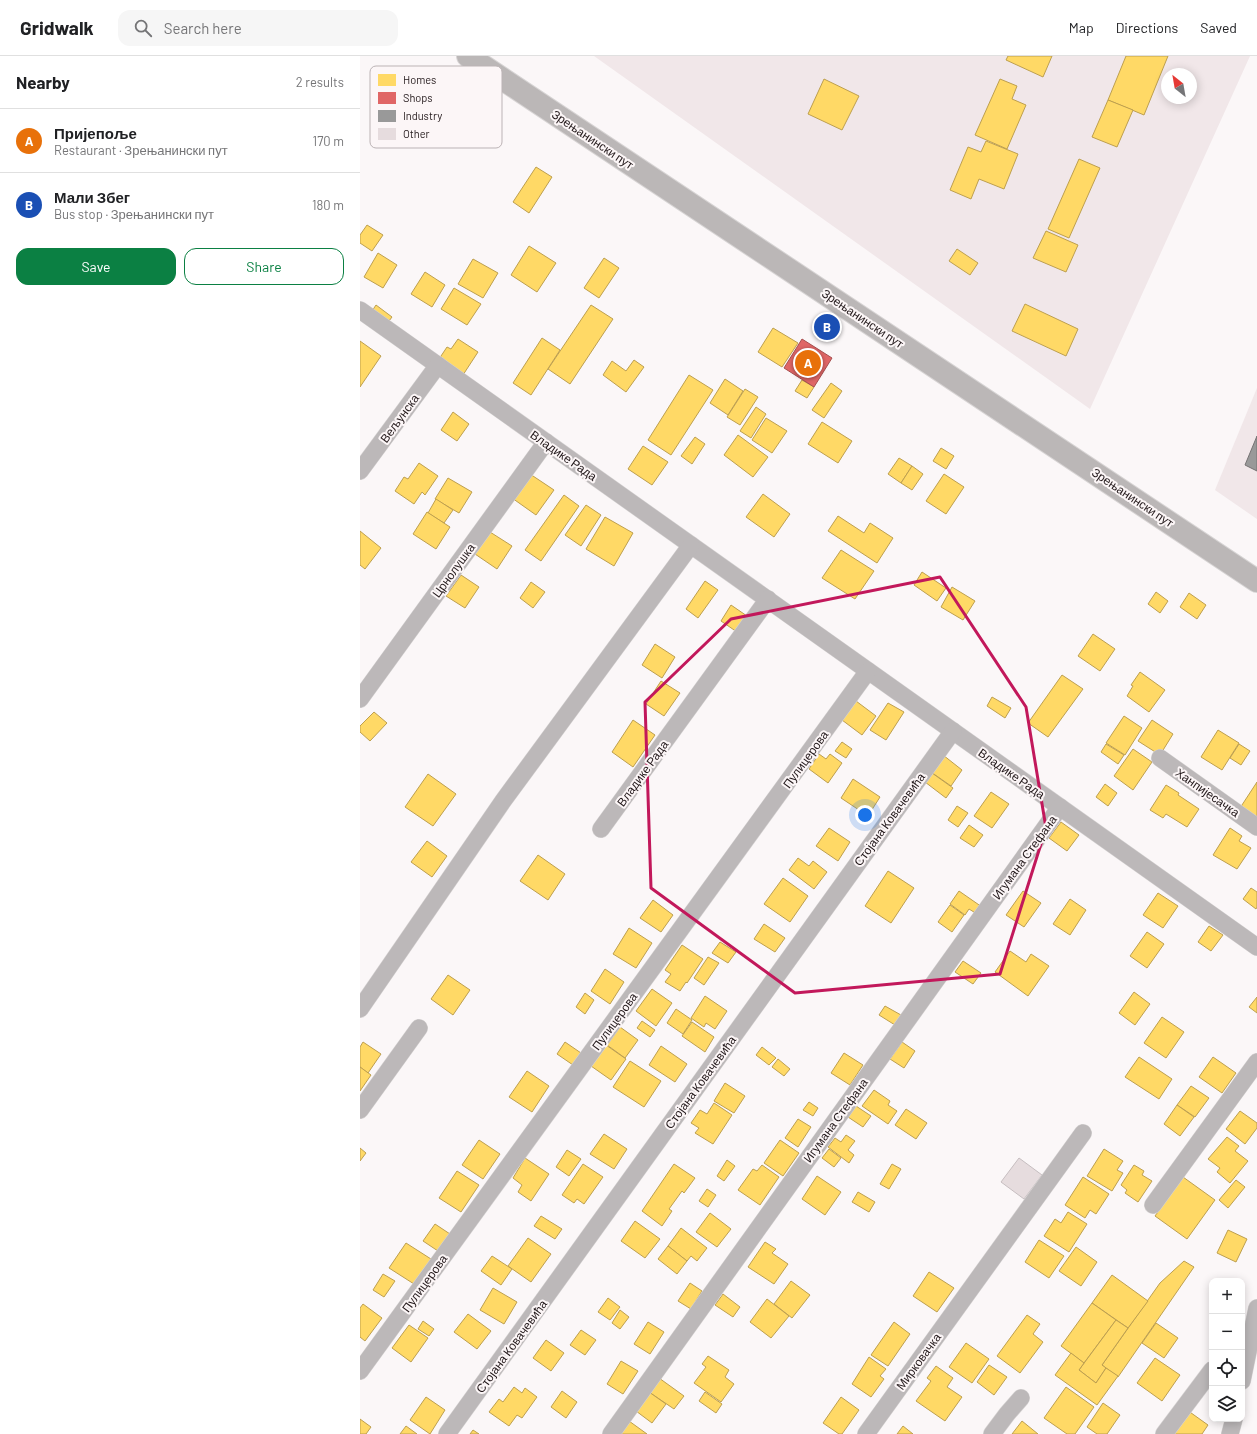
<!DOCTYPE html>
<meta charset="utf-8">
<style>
body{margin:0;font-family:Barlow,sans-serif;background:#f6f6f6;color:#202124}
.controls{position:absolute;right:12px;bottom:12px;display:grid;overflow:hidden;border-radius:8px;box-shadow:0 2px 10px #0003}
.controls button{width:36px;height:36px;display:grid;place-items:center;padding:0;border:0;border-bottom:1px solid #e0e0e0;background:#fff;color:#202124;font:20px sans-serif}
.compass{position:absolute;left:801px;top:12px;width:36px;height:36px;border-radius:50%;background:#fff;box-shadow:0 2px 10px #0003;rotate:329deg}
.you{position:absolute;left:505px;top:759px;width:14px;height:14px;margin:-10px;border:3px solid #fff;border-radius:50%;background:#1a73e8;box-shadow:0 0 0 6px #1a73e833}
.badge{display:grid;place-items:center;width:26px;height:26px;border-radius:50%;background:#0b8043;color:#fff;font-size:13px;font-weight:700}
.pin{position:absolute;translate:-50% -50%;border:2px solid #fff;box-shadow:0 1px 4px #0006}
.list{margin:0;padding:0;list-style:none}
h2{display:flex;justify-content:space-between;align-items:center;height:52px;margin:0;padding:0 16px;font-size:17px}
h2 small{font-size:13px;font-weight:400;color:#757577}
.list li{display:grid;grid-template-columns:26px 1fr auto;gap:12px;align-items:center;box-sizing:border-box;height:64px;padding:0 16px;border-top:1px solid #e0e0e0}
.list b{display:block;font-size:15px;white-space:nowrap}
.list p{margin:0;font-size:13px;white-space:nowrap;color:#757577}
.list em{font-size:13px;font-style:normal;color:#757577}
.actions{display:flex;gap:8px;padding:12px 16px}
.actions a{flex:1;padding:9px 0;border:1px solid #0b8043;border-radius:12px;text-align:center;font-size:14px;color:#0b8043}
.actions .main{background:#0b8043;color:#fff}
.icon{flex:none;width:22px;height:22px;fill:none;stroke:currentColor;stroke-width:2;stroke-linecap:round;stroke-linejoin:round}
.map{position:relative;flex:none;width:897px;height:1378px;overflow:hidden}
header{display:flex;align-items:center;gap:24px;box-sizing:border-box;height:56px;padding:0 20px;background:#fff;border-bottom:1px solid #e0e0e0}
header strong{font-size:19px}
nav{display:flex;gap:22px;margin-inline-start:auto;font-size:14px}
.search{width:280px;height:36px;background:#f6f6f6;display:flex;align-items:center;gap:10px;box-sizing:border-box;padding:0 14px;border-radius:12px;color:#757577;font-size:15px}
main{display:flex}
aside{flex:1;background:#fff}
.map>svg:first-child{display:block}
.built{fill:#f1e7e9;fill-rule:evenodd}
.homes{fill:#ffd966;stroke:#bd9f4f}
.shops{fill:#e06666;stroke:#a74f4f}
.industry{fill:#999;stroke:#757273}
.building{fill:#e6dcde;stroke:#c6bec0}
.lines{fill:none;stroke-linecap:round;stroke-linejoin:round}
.minor-casing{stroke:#d7d4d4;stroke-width:18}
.secondary-casing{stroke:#d7d4d4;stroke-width:24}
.minor{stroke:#bcb8b9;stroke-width:17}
.secondary{stroke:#bbb7b7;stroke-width:22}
.marked{fill:none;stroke:#c2185b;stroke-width:3;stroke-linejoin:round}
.labels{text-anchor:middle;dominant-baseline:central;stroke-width:4;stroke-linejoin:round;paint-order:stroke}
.street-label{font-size:12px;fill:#22181a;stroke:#fcf6f7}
.key{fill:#fcf6f7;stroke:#bbb3b5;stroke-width:1}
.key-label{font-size:11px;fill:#22181a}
</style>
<header>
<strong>Gridwalk</strong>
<div class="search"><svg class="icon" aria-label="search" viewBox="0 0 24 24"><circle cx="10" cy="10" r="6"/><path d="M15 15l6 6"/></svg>Search here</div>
<nav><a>Map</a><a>Directions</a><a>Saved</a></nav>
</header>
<main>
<aside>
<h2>Nearby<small>2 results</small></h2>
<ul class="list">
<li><span class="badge" style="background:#e8710a">A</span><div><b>Пријепоље</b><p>Restaurant · Зрењанински пут</p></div><em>170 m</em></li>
<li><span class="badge" style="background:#1a4fb4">B</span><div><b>Мали Збег</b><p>Bus stop · Зрењанински пут</p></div><em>180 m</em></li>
</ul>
<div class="actions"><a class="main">Save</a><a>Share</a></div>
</aside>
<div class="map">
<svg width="897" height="1378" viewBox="0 0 897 1378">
<rect width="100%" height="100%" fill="#fbf7f8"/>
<g class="built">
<path d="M234 0H890L730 353ZM807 18H831V42H807Z"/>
<polygon points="897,332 897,463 855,434"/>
</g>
<g class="homes">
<polygon points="648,0 692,0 683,21 646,4"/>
<polygon points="766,0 808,0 784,59 748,44"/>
<polygon points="464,23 499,40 482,74 448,58"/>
<polygon points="640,23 657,30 652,43 666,49 647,93 615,79"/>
<polygon points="748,44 773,54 757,91 732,81"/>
<polygon points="626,85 658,98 644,133 619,123 611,143 590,134 608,91 621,96"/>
<polygon points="719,103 740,112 709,182 688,173"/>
<polygon points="176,111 192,121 169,157 153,146"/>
<polygon points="7,169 23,179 12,195 0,187 0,179"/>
<polygon points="686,175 718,189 706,216 673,202"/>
<polygon points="169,190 196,207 177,236 151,219"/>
<polygon points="597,193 618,207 610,219 589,205"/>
<polygon points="18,197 37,209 23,232 4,221"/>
<polygon points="244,202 259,212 239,242 224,232"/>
<polygon points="113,203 138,217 123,242 98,228"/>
<polygon points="65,216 85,229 72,251 51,238"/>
<polygon points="94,232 121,248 107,269 81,253"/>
<polygon points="665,248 718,273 706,300 652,275"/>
<polygon points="16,249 32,261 26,269 10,258"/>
<polygon points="231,249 253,263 210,328 188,313"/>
<polygon points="413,272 438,287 422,311 398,296"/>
<polygon points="182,282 200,294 171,339 153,327"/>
<polygon points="98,283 118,296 101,322 77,306 87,291 91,293"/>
<polygon points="0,285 21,300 0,331"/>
<polygon points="274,304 284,311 266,336 243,319 252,305 266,315"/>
<polygon points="329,319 353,334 311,399 288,384"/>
<polygon points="365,323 383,335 368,359 350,347"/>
<polygon points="442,324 454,331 447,342 435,335"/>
<polygon points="471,327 482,335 464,362 452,354"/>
<polygon points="385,333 398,341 380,369 367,361"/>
<polygon points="396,351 406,358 391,382 380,375"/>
<polygon points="93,356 109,368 97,385 81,374"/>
<polygon points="406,362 427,375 412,397 392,384"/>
<polygon points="462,366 492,385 478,407 448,388"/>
<polygon points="378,379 408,401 393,421 364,399"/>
<polygon points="335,381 345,388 332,408 321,400"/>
<polygon points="283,390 308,406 292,429 268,413"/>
<polygon points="581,392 594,400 586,413 573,405"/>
<polygon points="539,402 552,410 541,427 528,418"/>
<polygon points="59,407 78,420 65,439 62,436 54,448 35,435 44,421 48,423"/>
<polygon points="552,410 563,418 552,434 541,427"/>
<polygon points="170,418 194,434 176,459 152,442"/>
<polygon points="584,418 604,431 586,458 566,445"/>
<polygon points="88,422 112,436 99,457 75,443"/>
<polygon points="403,438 430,458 414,481 386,461"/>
<polygon points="204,439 219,450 181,505 165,494"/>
<polygon points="76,443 93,454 84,467 68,457"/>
<polygon points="226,449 241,459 221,490 205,479"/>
<polygon points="67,456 90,471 76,493 53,478"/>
<polygon points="478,460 504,477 510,467 533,482 517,507 468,475"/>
<polygon points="245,461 273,477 254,510 226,493"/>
<polygon points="0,475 21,492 5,513 0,509"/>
<polygon points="130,476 152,490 137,513 115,498"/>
<polygon points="481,494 514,515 495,543 462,522"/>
<polygon points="562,516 586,532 577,545 554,529"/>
<polygon points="101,519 119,531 105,552 86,540"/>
<polygon points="345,525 358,534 338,562 326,553"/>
<polygon points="171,526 185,536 173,552 160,542"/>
<polygon points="592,531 615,545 603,564 581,551"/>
<polygon points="796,536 808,545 800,557 788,548"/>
<polygon points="829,537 846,549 837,563 820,551"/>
<polygon points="371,549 387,560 377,576 361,565"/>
<polygon points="733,578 755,593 740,615 718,600"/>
<polygon points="295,588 315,601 302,622 282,609"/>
<polygon points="780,616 805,634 789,656 767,640 773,630 771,629"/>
<polygon points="702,619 723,633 688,681 668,667"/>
<polygon points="301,625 320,637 304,660 286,648"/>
<polygon points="632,641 651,652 645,662 627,650"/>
<polygon points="496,645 516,660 502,679 482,664"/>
<polygon points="528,647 544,656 526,684 510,674"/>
<polygon points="14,656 27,667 10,685 0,676 0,670"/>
<polygon points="764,660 782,672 765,699 746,687"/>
<polygon points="273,664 295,679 273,711 252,696"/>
<polygon points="792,664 813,678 800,699 778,685"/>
<polygon points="858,674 879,687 862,714 841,701"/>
<polygon points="482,686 492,693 486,702 475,695"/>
<polygon points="746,688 764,699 758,708 741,696"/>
<polygon points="879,688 890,695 881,709 870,702"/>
<polygon points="773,693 792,706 773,734 754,720"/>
<polygon points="459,698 466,703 470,698 482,707 468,727 449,713"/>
<polygon points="583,699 602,714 591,730 571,716"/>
<polygon points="572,717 593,732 586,742 565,726"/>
<polygon points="68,718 96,738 73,770 45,751"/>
<polygon points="493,723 520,741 508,760 481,742"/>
<polygon points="897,726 897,763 880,752"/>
<polygon points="745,728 757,737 748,750 736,741"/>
<polygon points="806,729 819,737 818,739 839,753 827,771 806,758 803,762 790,754"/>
<polygon points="631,736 649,748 632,772 614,760"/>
<polygon points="597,750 608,757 598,771 588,764"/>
<polygon points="701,766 719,779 707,795 689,782"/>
<polygon points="609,769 623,779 614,791 600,782"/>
<polygon points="469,772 490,786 478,805 456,790"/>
<polygon points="870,772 882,780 879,785 891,792 877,813 853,799"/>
<polygon points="67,785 87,800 72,821 51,806"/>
<polygon points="178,799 205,818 188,844 160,825"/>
<polygon points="438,802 449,810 453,805 467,816 454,833 429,814"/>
<polygon points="528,815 554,832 531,867 505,850"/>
<polygon points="423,822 448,840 430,866 404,848"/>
<polygon points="891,832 897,836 897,851 896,853 883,843"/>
<polygon points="599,835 622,851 617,858 609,853 605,859 590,848"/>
<polygon points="663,835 681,847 664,871 646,859"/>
<polygon points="798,837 818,850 803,872 783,859"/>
<polygon points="710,843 726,854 710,879 693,868"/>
<polygon points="293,844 313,859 301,876 280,862"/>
<polygon points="590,849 604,859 592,876 578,866"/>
<polygon points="404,868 425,882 415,896 394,883"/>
<polygon points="849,870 863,879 851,895 838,886"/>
<polygon points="269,872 292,887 276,912 253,898"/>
<polygon points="787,876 804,888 787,912 770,900"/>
<polygon points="360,886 376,896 368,907 352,897"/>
<polygon points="322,889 343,903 327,927 326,926 320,935 305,926 311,918 305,914"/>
<polygon points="650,895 666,906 671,898 689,910 668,940 635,916"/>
<polygon points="348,901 359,907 344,929 334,922"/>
<polygon points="603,905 621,917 613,928 595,916"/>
<polygon points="245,913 264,926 250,948 231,935"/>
<polygon points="88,919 110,934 93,959 71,943"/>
<polygon points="292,933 312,947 296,970 276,955"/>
<polygon points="774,936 790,948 775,969 759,957"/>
<polygon points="225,937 234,944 225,958 216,951"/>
<polygon points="345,940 367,955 355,973 346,967 344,971 331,962"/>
<polygon points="897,941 897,957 889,951"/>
<polygon points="525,950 541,959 535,969 519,959"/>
<polygon points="316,953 332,964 323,978 307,967"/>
<polygon points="802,961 824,976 806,1002 784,987"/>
<polygon points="282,965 295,974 290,981 277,972"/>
<polygon points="332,966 354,981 345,996 322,980"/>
<polygon points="260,971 278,984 265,1002 247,989"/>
<polygon points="3,986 21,998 8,1017 0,1011 0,991"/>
<polygon points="205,986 221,997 213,1009 197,998"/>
<polygon points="542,986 555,995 544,1012 530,1003"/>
<polygon points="246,989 266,1003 251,1024 231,1010"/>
<polygon points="301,990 327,1008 315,1026 289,1009"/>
<polygon points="402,991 416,1002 409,1009 396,999"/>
<polygon points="484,997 503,1009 490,1029 471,1017"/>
<polygon points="779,1001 812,1023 799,1043 765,1021"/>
<polygon points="853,1001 876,1017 862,1037 839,1021"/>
<polygon points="418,1003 430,1013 424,1020 412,1011"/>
<polygon points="270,1005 301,1025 284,1051 253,1031"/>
<polygon points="0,1011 11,1019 0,1035"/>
<polygon points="167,1015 189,1030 172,1056 149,1041"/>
<polygon points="365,1027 385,1040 374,1057 354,1045"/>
<polygon points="831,1030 849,1042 835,1061 817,1049"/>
<polygon points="514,1034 530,1045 528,1049 537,1055 528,1068 502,1050"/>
<polygon points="449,1046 458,1052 453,1060 443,1054"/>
<polygon points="354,1047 372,1059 353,1088 335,1077 339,1072 331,1067 340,1054 347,1058"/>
<polygon points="817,1049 834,1061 820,1080 804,1068"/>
<polygon points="496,1050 511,1060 503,1071 488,1061"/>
<polygon points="546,1053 567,1067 556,1083 535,1069"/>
<polygon points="880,1055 897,1067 897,1072 885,1088 866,1073"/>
<polygon points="438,1063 451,1071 438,1091 425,1082"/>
<polygon points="244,1078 267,1093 254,1113 230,1098"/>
<polygon points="486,1079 495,1085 488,1094 494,1099 489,1107 468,1091 475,1082 481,1086"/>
<polygon points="867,1081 879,1090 875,1095 888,1105 870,1127 857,1116 860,1112 848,1103"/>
<polygon points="119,1084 140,1098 123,1123 102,1109"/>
<polygon points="420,1084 439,1097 423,1120 404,1107"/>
<polygon points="0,1092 6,1097 0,1105"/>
<polygon points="469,1093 481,1102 474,1111 462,1102"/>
<polygon points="744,1093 763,1105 757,1114 763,1117 752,1135 727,1120"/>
<polygon points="207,1094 221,1103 209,1120 196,1111"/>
<polygon points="165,1102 189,1118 171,1145 158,1136 162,1129 153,1122"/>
<polygon points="367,1104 375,1110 364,1125 357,1120"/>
<polygon points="223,1108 243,1121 224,1148 217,1143 214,1147 202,1139"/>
<polygon points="314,1108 335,1122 324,1137 322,1135 309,1153 312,1155 302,1170 282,1155"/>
<polygon points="532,1108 541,1113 529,1133 520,1128"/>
<polygon points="402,1109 419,1121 400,1149 378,1134 393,1113 397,1115"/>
<polygon points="774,1109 784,1115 782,1119 792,1125 778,1146 765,1137 767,1134 761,1129"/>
<polygon points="97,1115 119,1129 101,1156 79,1142"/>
<polygon points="457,1120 481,1136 465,1159 442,1143"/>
<polygon points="723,1121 749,1138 736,1158 730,1154 725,1162 705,1149"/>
<polygon points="823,1121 855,1144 827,1183 795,1160"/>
<polygon points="876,1124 885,1131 868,1152 859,1144"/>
<polygon points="347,1133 356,1139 348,1151 339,1145"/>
<polygon points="498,1136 515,1146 509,1156 492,1146"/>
<polygon points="708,1156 727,1168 709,1196 684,1180 695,1163 701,1167"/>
<polygon points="350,1157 371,1173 357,1191 336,1176"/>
<polygon points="181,1160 202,1173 195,1183 174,1170"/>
<polygon points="275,1165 300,1183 285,1202 261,1185"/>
<polygon points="75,1168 90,1178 78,1195 63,1185"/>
<polygon points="321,1172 347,1192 337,1205 331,1200 327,1205 308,1190"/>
<polygon points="868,1174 887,1183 876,1206 857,1197"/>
<polygon points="168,1182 191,1198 171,1226 148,1210"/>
<polygon points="679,1184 704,1200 689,1222 665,1206"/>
<polygon points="405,1186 416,1193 412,1197 428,1208 414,1228 388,1211"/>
<polygon points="46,1187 71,1203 54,1228 29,1212"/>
<polygon points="308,1190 327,1205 317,1218 298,1203"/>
<polygon points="716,1191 737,1206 721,1230 699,1215"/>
<polygon points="132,1200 152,1213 141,1229 121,1215"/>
<polygon points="824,1205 834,1211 758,1321 742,1309 800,1227"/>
<polygon points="569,1216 594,1232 577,1256 553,1240"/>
<polygon points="23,1218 35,1225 24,1241 13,1234"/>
<polygon points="752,1219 788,1245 768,1272 732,1247"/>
<polygon points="431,1225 450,1239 432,1262 414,1248"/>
<polygon points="330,1227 342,1235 331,1253 318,1245"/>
<polygon points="133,1232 157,1246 144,1268 120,1254"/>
<polygon points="363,1238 380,1251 373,1261 355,1249"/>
<polygon points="248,1242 260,1251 250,1264 238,1256"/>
<polygon points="407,1243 429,1260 411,1282 390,1266"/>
<polygon points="732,1247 756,1264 724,1307 701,1290"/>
<polygon points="3,1248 22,1262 5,1285 0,1281 0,1252"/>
<polygon points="260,1254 269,1261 260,1273 252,1267"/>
<polygon points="108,1258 131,1275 117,1293 94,1276"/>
<polygon points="667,1259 680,1268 673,1278 683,1286 660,1317 637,1300"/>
<polygon points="756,1264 768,1272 742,1309 746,1312 736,1327 719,1314"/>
<polygon points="63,1265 74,1273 69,1280 58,1273"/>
<polygon points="288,1266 304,1276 290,1298 274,1288"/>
<polygon points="534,1266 550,1278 528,1310 511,1299"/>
<polygon points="796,1267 818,1282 804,1302 782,1287"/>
<polygon points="49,1269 68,1282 51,1306 32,1292"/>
<polygon points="221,1274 236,1284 225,1299 210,1289"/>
<polygon points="186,1284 204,1297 191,1315 173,1302"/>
<polygon points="606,1287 629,1303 612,1327 589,1311"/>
<polygon points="711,1297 724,1307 719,1314 736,1327 746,1312 758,1320 737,1349 695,1319"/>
<polygon points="348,1300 369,1314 365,1321 374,1328 361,1346 334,1327 346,1311 342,1308"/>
<polygon points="509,1301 526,1313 520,1320 524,1323 511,1341 492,1328"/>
<polygon points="795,1302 820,1319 802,1345 777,1327"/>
<polygon points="261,1305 278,1315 263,1338 247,1328"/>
<polygon points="629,1309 647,1321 634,1339 617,1326"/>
<polygon points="576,1310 593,1322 587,1331 602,1341 585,1365 556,1345 571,1325 567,1322"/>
<polygon points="299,1322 324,1340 314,1353 289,1336"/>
<polygon points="154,1331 162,1337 165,1332 177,1341 162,1362 157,1359 149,1370 129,1356 139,1343 143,1346"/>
<polygon points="706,1331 734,1351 715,1378 707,1378 684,1362"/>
<polygon points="202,1335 217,1346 206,1362 191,1351"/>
<polygon points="289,1336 306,1348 292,1367 276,1355"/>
<polygon points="345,1336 362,1348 356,1357 339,1345"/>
<polygon points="66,1341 85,1354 70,1378 50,1364"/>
<polygon points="481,1341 499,1354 482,1378 479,1378 463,1367"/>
<polygon points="743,1347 760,1359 747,1378 737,1378 727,1371"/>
<polygon points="827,1354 848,1369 842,1378 813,1378"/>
<polygon points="0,1363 11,1371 6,1378 0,1378"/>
<polygon points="269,1365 287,1378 259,1378"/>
<polygon points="662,1365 678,1378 652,1378"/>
<polygon points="46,1370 57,1378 40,1378"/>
<polygon points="543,1370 553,1378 537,1378"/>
<polygon points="113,1374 119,1378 110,1378"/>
</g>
<polygon class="shops" points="442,283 472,302 454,331 424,312"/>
<polygon class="industry" points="897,380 897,415 885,409"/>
<polygon class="building" points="659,1102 682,1119 664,1143 641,1126"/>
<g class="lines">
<g class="minor-casing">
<g id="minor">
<polyline points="0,254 897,891"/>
<polyline points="0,415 78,309"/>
<polyline points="0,643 186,386"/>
<polyline points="800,702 897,771"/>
<polyline points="241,773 408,543"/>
<polyline points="0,953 143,745 331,489"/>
<polyline points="0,1054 59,972"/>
<polyline points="793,1149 897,1006"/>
<polyline points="0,1315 508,615"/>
<polyline points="882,1325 897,1252"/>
<polyline points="87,1378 593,675"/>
<polyline points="251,1378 700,751"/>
<polyline points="506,1378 723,1077"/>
<polyline points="632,1378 647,1358 661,1342"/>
<polyline points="804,1378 852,1314"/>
<polyline points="870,1378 874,1363"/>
</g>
</g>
<g class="secondary-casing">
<polyline id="secondary" points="108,0 897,525"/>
</g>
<use href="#minor" class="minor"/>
<use href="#secondary" class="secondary"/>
</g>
<path class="marked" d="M580 521 666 651 686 772 640 918 435 937 291 832 285 646 371 563Z"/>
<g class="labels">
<g class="street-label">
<text transform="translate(233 83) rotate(34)">Зрењанински пут</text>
<text transform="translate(503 262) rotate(34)">Зрењанински пут</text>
<text transform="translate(39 362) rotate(-54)">Вељунска</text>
<text transform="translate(204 399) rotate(35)">Владике Рада</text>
<text transform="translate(773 441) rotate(34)">Зрењанински пут</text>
<text transform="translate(93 514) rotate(-54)">Црнолушка</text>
<text transform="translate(445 703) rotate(-54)">Пулицерова</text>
<text transform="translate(282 717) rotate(-54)">Владике Рада</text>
<text transform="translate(652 717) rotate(35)">Владике Рада</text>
<text transform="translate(848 736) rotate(35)">Ханпијесачка</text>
<text transform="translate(529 763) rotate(-54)">Стојана Ковачевића</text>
<text transform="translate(664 801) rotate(-54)">Игумана Стефана</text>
<text transform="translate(254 965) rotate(-54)">Пулицерова</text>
<text transform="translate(340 1026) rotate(-54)">Стојана Ковачевића</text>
<text transform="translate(475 1064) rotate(-54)">Игумана Стефана</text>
<text transform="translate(64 1227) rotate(-54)">Пулицерова</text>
<text transform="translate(151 1290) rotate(-54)">Стојана Ковачевића</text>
<text transform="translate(558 1305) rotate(-54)">Мирковачка</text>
</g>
</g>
<rect x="10" y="10" width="132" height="82" rx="6" class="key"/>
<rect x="18" y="18" width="18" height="12" fill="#ffd966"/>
<rect x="18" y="36" width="18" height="12" fill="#e06666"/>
<rect x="18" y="54" width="18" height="12" fill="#999"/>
<rect x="18" y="72" width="18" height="12" fill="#e6dcde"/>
<g class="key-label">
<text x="43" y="28">Homes</text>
<text x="43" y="46">Shops</text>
<text x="43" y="64">Industry</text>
<text x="43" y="82">Other</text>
</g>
</svg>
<div class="controls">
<button>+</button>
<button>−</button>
<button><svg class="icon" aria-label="locate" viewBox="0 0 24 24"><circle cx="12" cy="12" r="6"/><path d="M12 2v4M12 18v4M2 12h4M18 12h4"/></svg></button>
<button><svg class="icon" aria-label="layers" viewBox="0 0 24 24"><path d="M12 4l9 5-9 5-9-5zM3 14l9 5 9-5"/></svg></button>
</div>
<svg class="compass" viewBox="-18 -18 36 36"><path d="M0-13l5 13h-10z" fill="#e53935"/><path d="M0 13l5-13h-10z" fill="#757577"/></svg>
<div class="you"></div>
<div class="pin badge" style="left:448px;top:307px;background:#e8710a">A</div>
<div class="pin badge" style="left:467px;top:271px;background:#1a4fb4">B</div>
</div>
</main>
